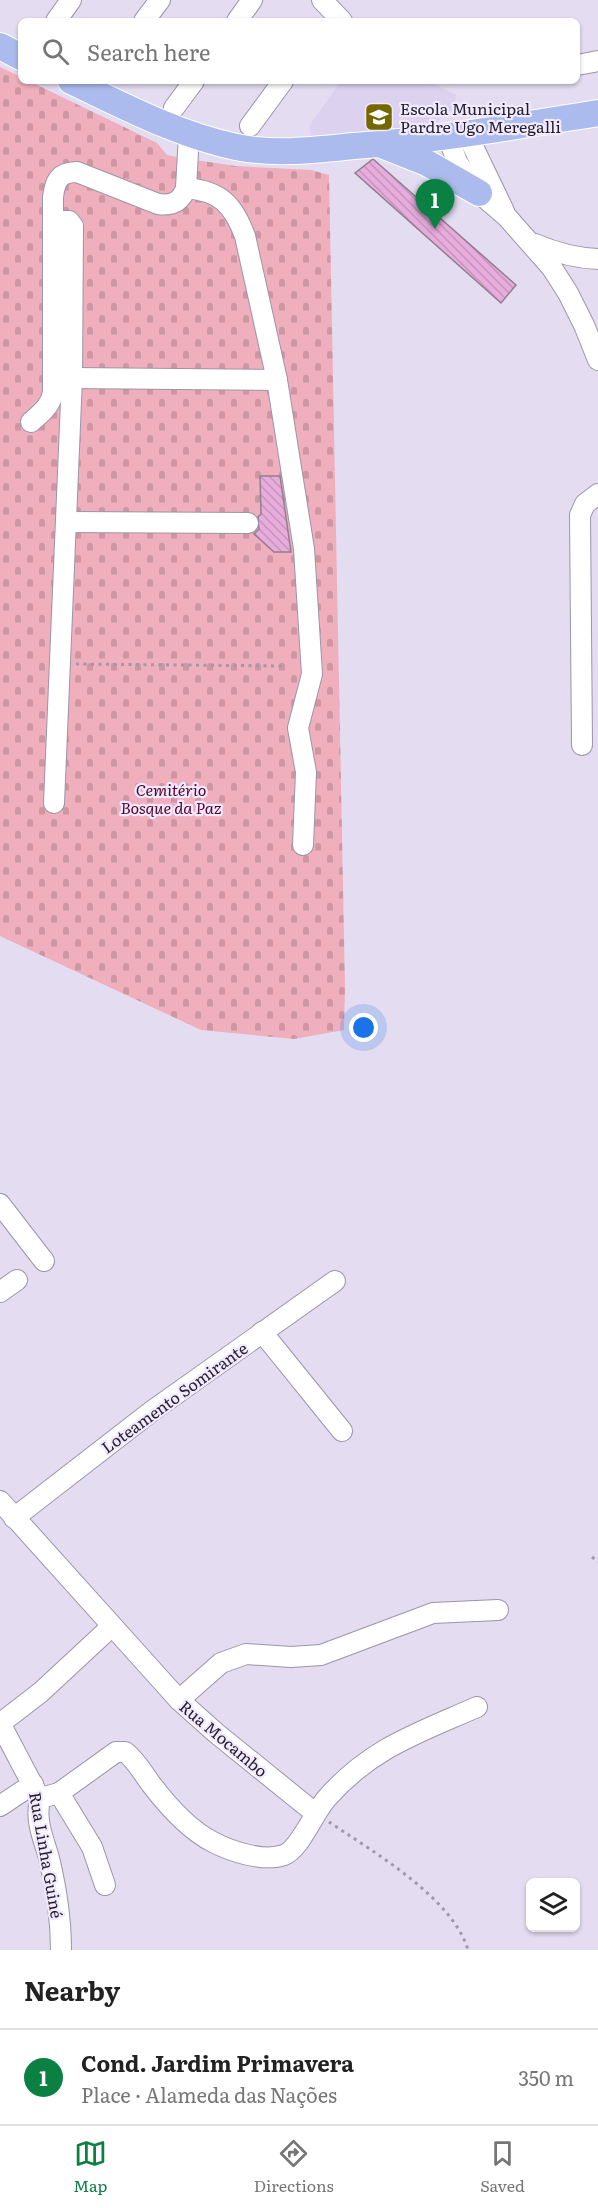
<!DOCTYPE html>
<meta charset="utf-8">
<style>
body{margin:0;font-family:Literata,serif;background:#f6f6f6;color:#222}
.controls{position:absolute;right:18px;bottom:18px;display:grid;overflow:hidden;border-radius:9px;box-shadow:0 2px 4px #0004}
.controls button{width:54px;height:54px;display:grid;place-items:center;padding:0;border:0;border-bottom:2px solid #e0e0e0;background:#fff;color:#222;font:30px sans-serif}
.you{position:absolute;left:364px;top:1028px;width:21px;height:21px;margin:-15px;border:4px solid #fff;border-radius:50%;background:#1a73e8;box-shadow:0 0 0 9px #1a73e833}
.badge{display:grid;place-items:center;width:39px;height:39px;border-radius:50%;background:#0b8043;color:#fff;font-size:20px;font-weight:700}
.pin{position:absolute;translate:-50% -50px;filter:drop-shadow(0 2px 3px #0008)}
.pin::after{content:'';position:absolute;top:32px;width:21px;height:18px;background:inherit;clip-path:polygon(0 0,100% 0,50% 100%)}
.list{margin:0;padding:0;list-style:none}
h2{display:flex;justify-content:space-between;align-items:center;height:78px;margin:0;padding:0 24px;font-size:26px}
h2 small{font-size:20px;font-weight:400;color:#767676}
.list li{display:grid;grid-template-columns:39px 1fr auto;gap:18px;align-items:center;box-sizing:border-box;height:96px;padding:0 24px;border-top:2px solid #e0e0e0}
.list b{display:block;font-size:22px;white-space:nowrap}
.list p{margin:0;font-size:20px;white-space:nowrap;color:#767676}
.list em{font-size:20px;font-style:normal;color:#767676}
.icon{flex:none;width:33px;height:33px;fill:none;stroke:currentColor;stroke-width:2;stroke-linecap:round;stroke-linejoin:round}
.map{position:relative;flex:none;width:598px;height:1950px;overflow:hidden}
.search{position:absolute;background:#fff;box-shadow:0 2px 4px #0004;left:18px;right:18px;top:18px;height:66px;display:flex;align-items:center;gap:15px;box-sizing:border-box;padding:0 21px;border-radius:9px;color:#767676;font-size:22px}
.sheet{height:174px;background:#fff}
nav{display:flex;justify-content:space-around;align-items:center;box-sizing:border-box;height:84px;border-top:2px solid #e0e0e0;background:#fff;font-size:16px;color:#767676}
nav a{display:grid;justify-items:center;gap:3px}
nav .on{color:#0b8043}
.map>svg:first-child{display:block}
.built{fill:#dcd2ef}
.cemetery{fill:url(#cemetery-stones)}
.building{fill:url(#building-back-hatch);stroke:#917f8d;stroke-width:1.5}
.lines{fill:none;stroke-linecap:round;stroke-linejoin:round}
.minor-casing{stroke:#9c95a9;stroke-width:22}
.major-casing{stroke:#fff;stroke-width:28}
.path{stroke:#9f99a9;stroke-width:3;stroke-dasharray:3 4.5;stroke-linecap:butt}
.minor{stroke:#fff;stroke-width:20}
.major{stroke:#abbbed;stroke-width:26}
.labels{text-anchor:middle;dominant-baseline:central;stroke-width:4.5;stroke-linejoin:round;paint-order:stroke}
.poi-label{font-size:16px;fill:#221f27;stroke:#f1e9ff;text-anchor:start}
.park-label{font-size:16px;font-style:italic;fill:#5a0025;stroke:#f1e9ff}
.street-label{font-size:16px;fill:#221f27;stroke:#f1e9ff}
</style>
<div class="map">
<svg width="598" height="1950" viewBox="0 0 598 1950">
<defs>
<pattern id="cemetery-stones" width="16" height="16" patternUnits="userSpaceOnUse" patternTransform="scale(1.5)"><rect width="16" height="16" fill="#efafbd"/><path d="M2 7V4a2 2 0 0 1 4 0v3zM10 15v-3a2 2 0 0 1 4 0v3z" fill="#cd96a2"/></pattern>
<pattern id="building-back-hatch" width="6" height="6" patternUnits="userSpaceOnUse" patternTransform="scale(1.5)"><rect width="6" height="6" fill="#e7acdc"/><path d="M-1 5l2 2M0 0l6 6M5-1l2 2" fill="none" stroke="#c694bd"/></pattern>
</defs>
<rect width="100%" height="100%" fill="#e4dcf1"/>
<polygon class="built" points="341,81 427,81 457,95 453,108 431,126 380,134 311,136 309,126"/>
<polygon class="cemetery" points="0,67 21,77 21,81 29,81 157,143 167,155 188,159 236,166 311,170 329,175 345,988 344,1030 294,1039 201,1030 0,936"/>
<g class="building">
<polygon points="373,159 516,285 501,303 355,173"/>
<polygon points="260,476 280,476 291,552 274,552 254,534 259,529 258,517 261,514"/>
</g>
<g class="lines">
<g class="minor-casing">
<g id="minor">
<polyline points="322,0 342,21"/>
<polyline points="56,21 71,0"/>
<polyline points="144,21 160,0"/>
<polyline points="237,21 252,0"/>
<polyline points="577,65 598,61"/>
<polyline points="174,108 194,81"/>
<polyline points="250,126 283,81"/>
<polyline points="467,134 504,211"/>
<polyline points="448,136 457,162 479,193 507,217 552,268 568,293 584,325 598,360"/>
<path d="M186 188C220 191 233 204 245 236L277 380 304 549 312 674 298 728 306 772 303 845"/>
<polyline points="53,221 69,221 73,226 72,378 54,803"/>
<path d="M535 244C556 253 575 258 598 259"/>
<polyline points="72,378 277,380"/>
<path d="M31 422C41 413 51 406 53 392V197C55 181 59 172 77 172L158 204C172 206 181 202 186 188L189 134"/>
<polyline points="67,522 248,523"/>
<polyline points="582,745 580,515 585,504 598,494"/>
<polyline points="0,1204 44,1261"/>
<polyline points="0,1292 17,1280"/>
<polyline points="262,1332 342,1431"/>
<polyline points="0,1501 179,1700 216,1733 315,1813"/>
<polyline points="14,1518 152,1411 335,1281"/>
<polyline points="179,1700 221,1663 246,1654 291,1657 321,1655 433,1613 498,1610"/>
<path d="M59 1793 116 1752H125C135 1759 143 1773 151 1784 167 1805 189 1830 213 1842 232 1852 264 1862 284 1855 300 1849 314 1812 327 1798 371 1748 418 1733 477 1707"/>
<polyline points="48,1796 59,1793 92,1847 105,1885"/>
<polyline points="0,1806 33,1784"/>
<path d="M61 1950C61 1920 56 1887 49 1858 43 1837 35 1821 40 1799L1 1725 2 1722 41 1692 111 1627"/>
</g>
</g>
<g class="major-casing">
<g id="major">
<polyline points="0,46 21,57"/>
<path d="M71 81C124 106 178 135 236 147 275 155 315 150 354 146 436 140 517 126 598 113"/>
<polyline points="384,146 427,163 479,193"/>
</g>
</g>
<g class="path">
<polyline points="76,664 286,666"/>
<polyline points="592,1557 598,1562"/>
<path d="M329 1822C372 1851 453 1898 468 1950"/>
</g>
<use href="#minor" class="minor"/>
<use href="#major" class="major"/>
</g>
<defs>
<g id="school-square" transform="scale(1.5)"><rect x="-9" y="-9" width="18" height="18" rx="4" fill="#766800" stroke="#f1e9ff"/><path d="M0-5L7-2L0 1L-7-2ZM-4 1L0 2.5L4 1V4Q0 6-4 4Z" fill="#fff"/></g>
</defs>
<g fill-rule="evenodd">
<use href="#school-square" x="379" y="117"/>
</g>
<g class="labels">
<g class="poi-label">
<text x="400" y="108">Escola Municipal<tspan x="400" dy="18">Pardre Ugo Meregalli</tspan></text>
</g>
<g class="park-label">
<text x="171" y="789">Cemitério<tspan x="171" dy="18">Bosque da Paz</tspan></text>
</g>
<g class="street-label">
<text transform="translate(174 1397) rotate(-36)">Loteamento Somirante</text>
<text transform="translate(224 1738) rotate(40)">Rua Mocambo</text>
<text transform="translate(47 1855) rotate(80)">Rua Linha Guiné</text>
</g>
</g>
</svg>
<div class="controls">
<button><svg class="icon" aria-label="layers" viewBox="0 0 24 24"><path d="M12 4l9 5-9 5-9-5zM3 14l9 5 9-5"/></svg></button>
</div>
<div class="you"></div>
<div class="pin badge" style="left:435px;top:229px">1</div>
<div class="search"><svg class="icon" aria-label="search" viewBox="0 0 24 24"><circle cx="10" cy="10" r="6"/><path d="M15 15l6 6"/></svg>Search here</div>
</div>
<section class="sheet">
<h2>Nearby<small></small></h2>
<ul class="list">
<li><span class="badge">1</span><div><b>Cond. Jardim Primavera</b><p>Place · Alameda das Nações</p></div><em>350 m</em></li>
</ul>
</section>
<nav>
<a class="on"><svg class="icon" aria-label="map" viewBox="0 0 24 24"><path d="M3 6l6-2 6 2 6-2v14l-6 2-6-2-6 2zM9 4v14M15 6v14"/></svg>Map</a>
<a><svg class="icon" aria-label="directions" viewBox="0 0 24 24"><path d="M12 3l9 9-9 9-9-9zM9 14v-3h6M13 9l2 2-2 2"/></svg>Directions</a>
<a><svg class="icon" aria-label="saved" viewBox="0 0 24 24"><path d="M7 4h10v16l-5-4-5 4z"/></svg>Saved</a>
</nav>
